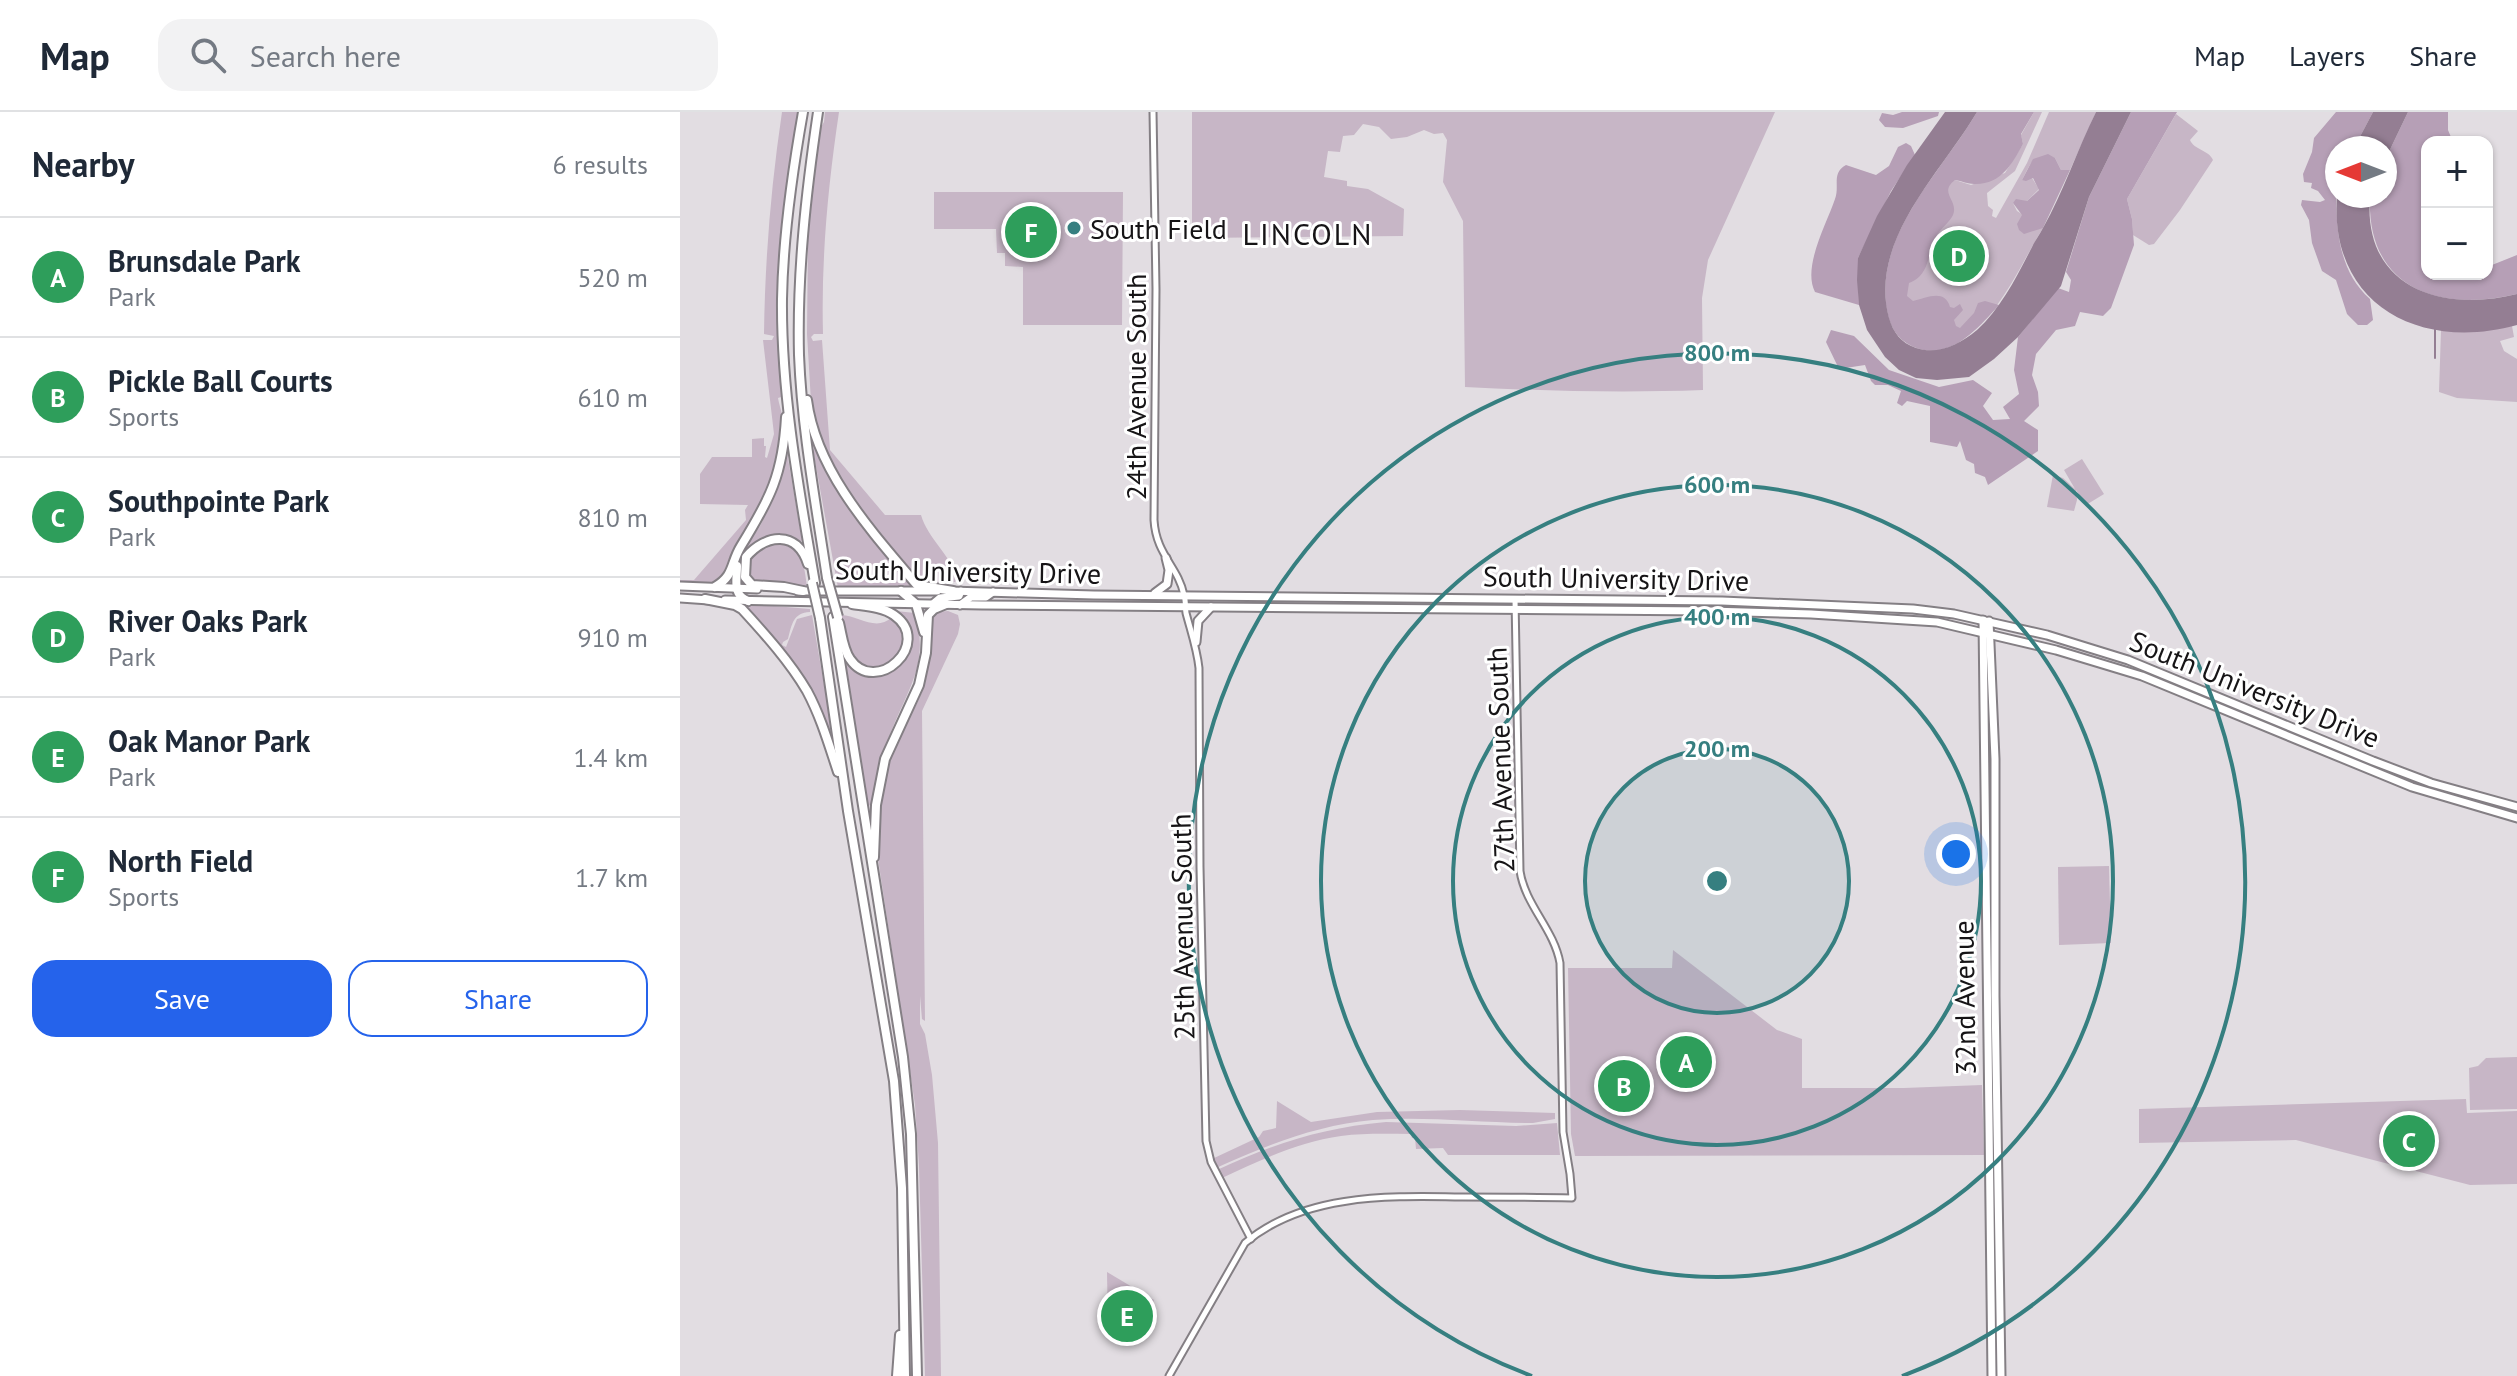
<!DOCTYPE html>
<meta charset="utf-8">
<style>
body{margin:0;font-family:"PT Sans",sans-serif;background:#f2f2f3;color:#1f2937}
.controls{position:absolute;right:24px;top:24px;display:grid;overflow:hidden;border-radius:16px;box-shadow:0 2px 6px #0004}
.controls button{width:72px;height:72px;display:grid;place-items:center;padding:0;border:0;border-bottom:2px solid #e0e1e3;background:#fff;color:#1f2937;font:40px sans-serif}
.compass{position:absolute;left:1645px;top:24px;width:72px;height:72px;border-radius:50%;background:#fff;box-shadow:0 2px 6px #0004;rotate:270deg}
.you{position:absolute;left:1276px;top:742px;width:28px;height:28px;margin:-20px;border:6px solid #fff;border-radius:50%;background:#1a73e8;box-shadow:0 0 0 12px #1a73e833}
.badge{display:grid;place-items:center;width:52px;height:52px;border-radius:50%;background:#2563eb;color:#fff;font-size:26px;font-weight:700}
.pin{position:absolute;translate:-50% -50%;border:4px solid #fff;box-shadow:0 2px 8px #0006}
.list{margin:0;padding:0;list-style:none}
h2{display:flex;justify-content:space-between;align-items:center;height:104px;margin:0;padding:0 32px;font-size:34px}
h2 small{font-size:26px;font-weight:400;color:#747a83}
.list li{display:grid;grid-template-columns:52px 1fr auto;gap:24px;align-items:center;box-sizing:border-box;height:120px;padding:0 32px;border-top:2px solid #e0e1e3}
.list b{display:block;font-size:30px;white-space:nowrap}
.list p{margin:0;font-size:26px;white-space:nowrap;color:#747a83}
.list em{font-size:26px;font-style:normal;color:#747a83}
.actions{display:flex;gap:16px;padding:24px 32px}
.actions a{flex:1;padding:18px 0;border:2px solid #2563eb;border-radius:24px;text-align:center;font-size:28px;color:#2563eb}
.actions .main{background:#2563eb;color:#fff}
.icon{flex:none;width:44px;height:44px;fill:none;stroke:currentColor;stroke-width:2;stroke-linecap:round;stroke-linejoin:round}
.map{position:relative;flex:none;width:1837px;height:1264px;overflow:hidden}
header{display:flex;align-items:center;gap:48px;box-sizing:border-box;height:112px;padding:0 40px;background:#fff;border-bottom:2px solid #e0e1e3}
header strong{font-size:38px}
nav{display:flex;gap:44px;margin-inline-start:auto;font-size:28px}
.search{width:560px;height:72px;background:#f2f2f3;display:flex;align-items:center;gap:20px;box-sizing:border-box;padding:0 28px;border-radius:24px;color:#747a83;font-size:30px}
main{display:flex}
aside{flex:1;background:#fff}
.map>svg:first-child{display:block}
.green{fill:#c7b6c6}
.forest{fill:#b69fb6}
.water{fill:#947e93}
.lines{fill:none;stroke-linecap:round;stroke-linejoin:round}
.stream{stroke:#947e93;stroke-width:2}
.minor-casing{stroke:#847f84;stroke-width:9}
.major-casing{stroke:#847f84;stroke-width:11}
.highway-casing{stroke:#847f84;stroke-width:12}
.minor{stroke:#fff;stroke-width:5}
.major{stroke:#fff;stroke-width:7}
.highway{stroke:#fff;stroke-width:8}
.highway-bridge-casing{stroke:#847f84;stroke-width:12;stroke-linecap:butt}
.highway-bridge{stroke:#fff;stroke-width:8}
.ring{fill:none;stroke:#367f80;stroke-width:4}
.poi-dot{fill:#367f80;stroke:#fff;stroke-width:3}
.labels{text-anchor:middle;dominant-baseline:central;stroke-width:6;stroke-linejoin:round;paint-order:stroke}
.poi-label{font-size:28px;fill:#161416;stroke:#fff;text-anchor:start}
.street-label{font-size:28px;fill:#161416;stroke:#fff}
.neighbourhood-label{font-size:30px;letter-spacing:2px;fill:#161416;stroke:#fff}
.centre{fill:#367f80;stroke:#fff;stroke-width:4}
.ring-label{font-size:24px;text-anchor:middle;font-weight:bold;fill:#367f80;stroke:#fff;stroke-width:6;stroke-linejoin:round;paint-order:stroke}
</style>
<header>
<strong>Map</strong>
<div class="search"><svg class="icon" aria-label="search" viewBox="0 0 24 24"><circle cx="10" cy="10" r="6"/><path d="M15 15l6 6"/></svg>Search here</div>
<nav><a>Map</a><a>Layers</a><a>Share</a></nav>
</header>
<main>
<aside>
<h2>Nearby<small>6 results</small></h2>
<ul class="list">
<li><span class="badge" style="background:#2e9e5b">A</span><div><b>Brunsdale Park</b><p>Park</p></div><em>520 m</em></li>
<li><span class="badge" style="background:#2e9e5b">B</span><div><b>Pickle Ball Courts</b><p>Sports</p></div><em>610 m</em></li>
<li><span class="badge" style="background:#2e9e5b">C</span><div><b>Southpointe Park</b><p>Park</p></div><em>810 m</em></li>
<li><span class="badge" style="background:#2e9e5b">D</span><div><b>River Oaks Park</b><p>Park</p></div><em>910 m</em></li>
<li><span class="badge" style="background:#2e9e5b">E</span><div><b>Oak Manor Park</b><p>Park</p></div><em>1.4 km</em></li>
<li><span class="badge" style="background:#2e9e5b">F</span><div><b>North Field</b><p>Sports</p></div><em>1.7 km</em></li>
</ul>
<div class="actions"><a class="main">Save</a><a>Share</a></div>
</aside>
<div class="map">
<svg width="1837" height="1264" viewBox="0 0 1837 1264">
<rect width="100%" height="100%" fill="#e2dde2"/>
<g class="green">
<path d="M102 0H118L100 125 97 193 101 285 98 286C99 292 101 298 102 302 110 328 88 383 74 405 58 430 53 429 48 461L35 470H0V468H14L66 408 65 398 68 393 20 392V362L32 345H72V327L84 326V334H86L85 345 87 346 94 322 83 228H92L94 224 84 222C85 147 91 74 102 0Z"/>
<path d="M145 0H159C148 74 141 147 143 222H134L131 225 133 229 142 228 150 338 205 403H241C248 427 271 443 277 467L275 470 244 471 235 467 157 367 132 307 127 222 128 121 135 49 139 19 144 10Z"/>
<path d="M512 0H1095L1028 148 1022 186 1023 278C943 281 864 279 785 275L783 109 763 70 767 28 763 21 754 22 744 18 727 25 711 27 699 15 683 12 674 23 663 24 660 40 648 39 644 65 667 69V74L688 77 724 97 723 124 512 126Z"/>
<path d="M1354 0H1362L1335 59 1307 81 1308 94 1313 98 1312 104 1316 106 1347 51 1369 0H1416L1390 58H1381L1375 46C1352 42 1352 49 1342 68L1352 66 1359 77 1347 89 1333 91 1337 99 1363 116C1335 162 1323 199 1277 232L1206 194 1243 78 1275 68 1291 73 1325 61 1343 32 1341 23Z"/>
<path d="M1496 2 1518 19 1510 28C1514 38 1529 38 1533 48L1500 98 1474 132 1469 133 1453 123 1452 107 1447 87Z"/>
<polygon points="254,80 443,80 442,213 343,213 343,155 325,154 325,141 317,141 316,117 254,117"/>
<polygon points="1832,214 1834,225 1820,229 1824,239 1837,247 1837,290 1777,286 1759,280 1761,218 1795,219"/>
<path d="M106 335 122 428 120 432C95 416 75 421 63 448L60 447C64 434 73 426 80 414 93 389 101 362 106 335Z"/>
<polygon points="135,337 155,373 234,475 158,476 133,338"/>
<polygon points="1402,347 1424,382 1406,393 1396,378 1397,388 1394,399 1367,395 1373,363 1383,366 1395,377 1384,358"/>
<path d="M96 430C123 436 124 451 127 475L75 470 67 463C70 439 75 439 96 430Z"/>
<path d="M58 491 130 497V500C113 501 112 512 108 527L103 530 102 533 106 535 117 507 132 503 153 625 151 626 131 582Z"/>
<path d="M216 499 235 501C249 549 230 574 213 615 202 641 195 666 191 694L188 693 165 545C193 591 256 545 216 499Z"/>
<path d="M268 499 278 503 280 512 278 522 242 599 245 909 242 907 240 884V912L245 922 252 963 258 1031 261 1264H245L239 1054 235 993 197 740C198 711 199 681 207 653 215 627 232 605 242 580 251 556 250 531 250 506L257 500Z"/>
<path d="M161 503C180 504 196 520 212 505 246 544 192 573 173 545 170 540 169 533 167 527 164 519 161 510 161 503Z"/>
<polygon points="1429,754 1431,831 1379,833 1378,755"/>
<polygon points="993,838 1097,918 1122,927 1122,976 1224,976 1302,973 1304,1043 895,1044 891,1022 888,856 992,856"/>
<polygon points="1837,945 1837,997 1790,998 1789,956 1798,954 1806,946"/>
<polygon points="1786,987 1787,1001 1837,999 1837,1072 1790,1073 1616,1028 1459,1031 1459,997"/>
<path d="M597 989 631 1010 697 1000 780 998 875 1001V1007L853 1011C800 1011 746 1004 693 1008 637 1013 587 1033 536 1056L532 1047 579 1025 583 1019 596 1016Z"/>
<path d="M706 1010 836 1014 877 1011 880 1043H768L763 1036 736 1037 735 1026H732L731 1022C708 1022 684 1021 661 1024 619 1030 580 1048 542 1066L537 1058C596 1031 641 1016 706 1010Z"/>
<polygon points="427,1160 474,1188 452,1231 428,1219"/>
</g>
<g class="forest">
<polygon points="1222,0 1259,0 1258,4 1223,16 1205,15 1199,8 1202,1 1213,3"/>
<path d="M1297 0H1354L1341 22 1343 32C1332 52 1321 73 1294 72 1288 72 1282 69 1275 68 1258 81 1279 88 1273 103 1270 110 1261 116 1257 123 1247 140 1251 163 1229 171L1227 184 1233 189C1246 186 1265 176 1270 195L1274 196 1280 192 1283 198 1274 208 1276 214 1280 216 1294 201 1298 191 1305 189 1319 193C1300 214 1276 243 1244 238 1227 235 1214 224 1209 207 1188 128 1260 63 1297 0Z"/>
<polygon points="1451,0 1497,0 1447,87 1452,107 1454,133 1431,196 1423,204 1400,200 1395,214 1376,218 1356,242 1352,263 1358,280 1359,294 1344,309 1358,318 1358,339 1308,373 1305,365 1295,361 1294,352 1286,348 1280,329 1277,335 1250,330 1250,294 1227,289 1222,294 1217,291 1221,279 1208,273 1195,273 1191,269 1185,253 1159,257 1146,230 1151,218 1174,224 1209,258 1259,275 1293,268 1312,281 1303,294 1313,308 1330,307 1323,295 1339,282 1334,258 1338,225 1378,176 1389,180 1391,168 1386,160 1409,85"/>
<path d="M1656 0H1693L1674 36H1657C1657 86 1648 150 1690 187L1693 208 1687 213H1678L1667 202 1656 168 1642 159 1632 131 1629 108 1621 93 1622 88 1640 90 1645 88 1638 79 1631 76 1632 71 1624 70 1623 62 1632 40 1634 26Z"/>
<path d="M1728 0H1768V18L1773 30H1747V162H1807V155L1837 143V182C1758 201 1686 176 1690 84H1705V48Z"/>
<path d="M1226 31 1231 34 1235 43 1211 79 1178 146 1179 193 1135 180C1122 155 1147 111 1155 87 1160 74 1151 61 1166 53L1196 63 1209 54 1218 35Z"/>
<polygon points="1368,42 1375,46 1381,58 1390,58 1363,116 1344,122 1339,118 1337,112 1342,103 1333,91 1336,87 1347,89 1359,78 1353,66 1346,69 1342,68 1353,47"/>
</g>
<g class="water">
<path d="M1265 0H1297C1261 61 1188 129 1209 206 1213 220 1221 231 1236 236 1258 243 1279 233 1297 218 1321 196 1336 166 1351 137 1354 130 1359 124 1363 116 1384 79 1397 38 1416 0H1451L1409 85 1381 174 1338 225 1314 247 1289 265 1257 268 1236 266 1219 258 1205 245 1187 218 1179 193 1177 168 1178 146 1197 104 1227 53Z"/>
<polygon points="1693,0 1728,0 1705,48 1705,36 1674,36"/>
<path d="M1657 84H1690C1682 176 1762 201 1837 182V213C1740 240 1649 193 1657 84Z"/>
</g>
<g class="lines">
<polyline class="stream" points="1755,217 1755,246"/>
<g class="minor-casing">
<g id="minor">
<path d="M473 0 476 177 474 408C476 443 498 454 504 483 506 489 505 495 506 501 511 520 517 537 519 556L520 755 526 1029 531 1050 571 1127"/>
<path d="M489 1264 565 1131C624 1081 709 1084 782 1085 818 1085 855 1085 892 1086L890 1062 883 1020 880 851C874 817 845 793 840 759L835 487"/>
</g>
</g>
<g class="major-casing">
<g id="major">
<polyline points="0,474 77,477"/>
<polyline points="118,479 257,479"/>
<polyline points="270,479 414,483 1042,489 1233,497 1274,502 1367,523 1448,548 1693,649 1751,671 1837,695"/>
<polyline points="475,481 487,472 489,458 486,446"/>
<polyline points="0,486 29,488"/>
<polyline points="45,488 302,493 1029,499 1131,502 1257,510 1376,538 1462,564 1732,675 1837,706"/>
<polyline points="254,491 260,486 279,484 281,479"/>
<polyline points="280,493 291,485 306,485 313,480"/>
<polyline points="1303,508 1312,1264"/>
<polyline points="1309,509 1315,647 1315,884 1321,1264"/>
<polyline points="516,530 518,509 531,495"/>
</g>
</g>
<g class="highway-casing">
<g id="highway">
<path d="M123 0C112 62 103 124 102 187 101 282 119 378 135 471"/>
<path d="M138 0C126 81 117 161 119 243 122 318 136 392 147 466"/>
<path d="M127 288C136 359 192 420 237 473L273 479"/>
<path d="M57 454C57 468 52 483 68 489"/>
<path d="M35 475C55 463 50 452 61 434 90 387 103 362 106 305"/>
<path d="M123 479 104 475 72 473 65 465 66 445C86 422 117 418 128 452"/>
<polyline points="221,479 236,492 244,520"/>
<path d="M25 487 55 493 62 497C85 522 110 550 127 579 141 605 149 633 158 660"/>
<polyline points="153,505 223,945 231,1022 237,1264"/>
<polyline points="140,506 168,699 214,969 222,1076 225,1264"/>
<path d="M159 511C162 523 163 537 170 547 196 585 254 531 214 503 203 495 185 494 172 492"/>
<polyline points="194,745 196,693 205,647 239,573 246,541 248,503 254,497 266,492"/>
<polyline points="217,1264 220,1223"/>
</g>
</g>
<use href="#minor" class="minor"/>
<use href="#major" class="major"/>
<use href="#highway" class="highway"/>
<g class="highway-bridge-casing">
<g id="highway-bridge">
<polyline points="147,466 158,505"/>
<polyline points="132,471 140,506"/>
</g>
</g>
<use href="#highway-bridge" class="highway-bridge"/>
</g>
<circle cx="1037" cy="769" r="132" fill="#367f80" fill-opacity=".12"/>
<g class="ring">
<circle cx="1037" cy="769" r="132"/>
<circle cx="1037" cy="769" r="264"/>
<circle cx="1037" cy="769" r="396"/>
<path d="M852 1264A528 528 0 1 1 1222 1264"/>
</g>
<circle class="poi-dot" cx="394" cy="116" r="8"/>
<g class="labels">
<g class="poi-label">
<text x="410" y="116">South Field</text>
</g>
<g class="street-label">
<text transform="translate(455 275) rotate(-90)">24th Avenue South</text>
<text transform="translate(288 459) rotate(1)">South University Drive</text>
<text transform="translate(936 466) rotate(1)">South University Drive</text>
<text transform="translate(1575 577) rotate(22)">South University Drive</text>
<text transform="translate(820 648) rotate(-92)">27th Avenue South</text>
<text transform="translate(502 815) rotate(-91)">25th Avenue South</text>
<text transform="translate(1284 886) rotate(-91)">32nd Avenue</text>
</g>
<g class="neighbourhood-label">
<text x="628" y="121">LINCOLN</text>
</g>
</g>
<circle cx="1037" cy="769" r="12" class="centre"/>
<g class="ring-label">
<text x="1037" y="249">800 m</text>
<text x="1037" y="381">600 m</text>
<text x="1037" y="513">400 m</text>
<text x="1037" y="645">200 m</text>
</g>
</svg>
<div class="controls">
<button>+</button>
<button>−</button>
</div>
<svg class="compass" viewBox="-18 -18 36 36"><path d="M0-13l5 13h-10z" fill="#e53935"/><path d="M0 13l5-13h-10z" fill="#747a83"/></svg>
<div class="you"></div>
<div class="pin badge" style="left:1006px;top:950px;background:#2e9e5b">A</div>
<div class="pin badge" style="left:944px;top:974px;background:#2e9e5b">B</div>
<div class="pin badge" style="left:1729px;top:1029px;background:#2e9e5b">C</div>
<div class="pin badge" style="left:1279px;top:144px;background:#2e9e5b">D</div>
<div class="pin badge" style="left:447px;top:1204px;background:#2e9e5b">E</div>
<div class="pin badge" style="left:351px;top:120px;background:#2e9e5b">F</div>
</div>
</main>
